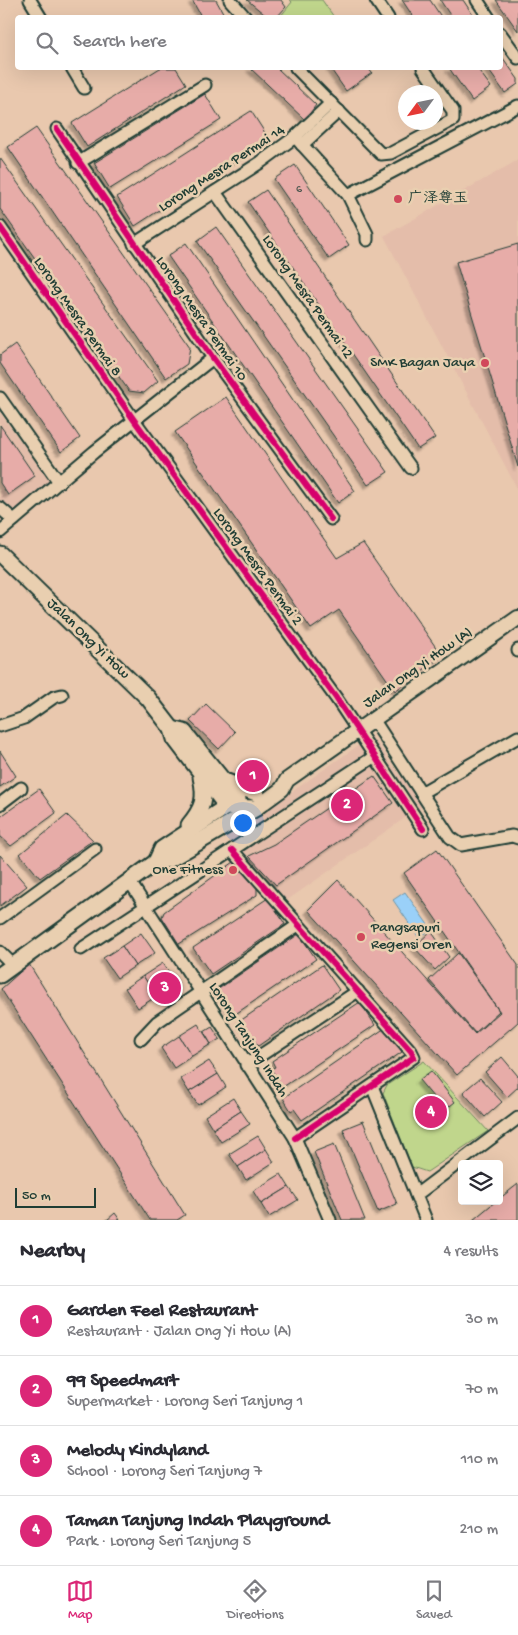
<!DOCTYPE html>
<meta charset="utf-8">
<style>
body{margin:0;font-family:"Gochi Hand","LXGW WenKai TC",sans-serif;background:#f7f7f7;color:#2b2b33}
.controls{position:absolute;right:15px;bottom:15px;display:grid;overflow:hidden;border-radius:5px;box-shadow:0 5px 20px #0002}
.controls button{width:45px;height:45px;display:grid;place-items:center;padding:0;border:0;border-bottom:1px solid #e1e1e2;background:#fff;color:#2b2b33;font:25px sans-serif}
.compass{position:absolute;left:398px;top:85px;width:45px;height:45px;border-radius:50%;background:#fff;box-shadow:0 5px 20px #0002;rotate:237deg}
.scale{position:absolute;left:15px;bottom:12px;width:81px;box-sizing:border-box;padding-left:5px;border:2px solid #1f3d34;border-top:0;font-size:14px;line-height:18px;white-space:nowrap;color:#1f3d34;-webkit-text-stroke:4px #e9cfb0;paint-order:stroke}
.you{position:absolute;left:242px;top:822px;width:18px;height:18px;margin:-12px;border:4px solid #fff;border-radius:50%;background:#1a73e8;box-shadow:0 0 0 8px #1a73e833}
.badge{display:grid;place-items:center;width:32px;height:32px;border-radius:50%;background:#db2777;color:#fff;font-size:16px;font-weight:700}
.pin{position:absolute;translate:-50% -50%;border:2px solid #fff;box-shadow:0 1px 5px #0006}
.list{margin:0;padding:0;list-style:none}
h2{display:flex;justify-content:space-between;align-items:center;height:65px;margin:0;padding:0 20px;font-size:21px}
h2 small{font-size:16px;font-weight:400;color:#7c7c81}
.list li{display:grid;grid-template-columns:32px 1fr auto;gap:15px;align-items:center;box-sizing:border-box;height:70px;padding:0 20px;border-top:1px solid #e1e1e2}
.list b{display:block;font-size:19px;white-space:nowrap}
.list p{margin:0;font-size:16px;white-space:nowrap;color:#7c7c81}
.list em{font-size:16px;font-style:normal;color:#7c7c81}
.icon{flex:none;width:28px;height:28px;fill:none;stroke:currentColor;stroke-width:2;stroke-linecap:round;stroke-linejoin:round}
.map{position:relative;flex:none;width:518px;height:1220px;overflow:hidden}
.search{position:absolute;background:#fff;box-shadow:0 5px 20px #0002;left:15px;right:15px;top:15px;height:55px;display:flex;align-items:center;gap:12px;box-sizing:border-box;padding:0 18px;border-radius:5px;color:#7c7c81;font-size:19px}
.sheet{height:345px;background:#fff}
nav{display:flex;justify-content:space-around;align-items:center;box-sizing:border-box;height:70px;border-top:1px solid #e1e1e2;background:#fff;font-size:14px;color:#7c7c81}
nav a{display:grid;justify-items:center;gap:2px}
nav .on{color:#db2777}
.map>svg:first-child{display:block}
.built{fill:#e4bdaa}
.green{fill:#c0d68c;stroke:#708a60}
.water{fill:#9ad0f8;stroke:#6995aa}
.building{fill:#e7aca8;stroke:#1f3d34;filter:url(#shadow)}
.lines{fill:none;stroke-linecap:round;stroke-linejoin:round}
.minor-casing{stroke:#1f3d34;stroke-width:15}
.tertiary-casing{stroke:#1f3d34;stroke-width:18}
.secondary-casing{stroke:#1f3d34;stroke-width:19}
.minor{stroke:#e9cfb0;stroke-width:11}
.tertiary{stroke:#e9cfb0;stroke-width:14}
.secondary{stroke:#e9cfb0;stroke-width:15}
.cycleway-casing{stroke:#e9cfb0;stroke-width:9}
.cycleway{stroke:#d6006c;stroke-width:6}
.poi-dot{fill:#d1495b;stroke:#e9cfb0;stroke-width:2}
.labels{text-anchor:middle;dominant-baseline:central;stroke-width:5;stroke-linejoin:round;paint-order:stroke}
.number-label{font-size:12px;fill:#515951}
.street-label{font-size:15px;fill:#1f3d34;stroke:#e9cfb0}
.poi-label{font-size:15px;fill:#1f3d34;stroke:#e9cfb0;text-anchor:start}
</style>
<div class="map">
<svg width="518" height="1220" viewBox="0 0 518 1220">
<defs>
<filter id="shadow"><feDropShadow dx="-3.5" dy="3.5" stdDeviation="1" flood-color="#0004"/></filter>
</defs>
<rect width="100%" height="100%" fill="#e9c8ae"/>
<filter id="ink" filterUnits="userSpaceOnUse"><feTurbulence type="fractalNoise" baseFrequency=".02" numOctaves="2"/><feDisplacementMap in="SourceGraphic" scale="10" xChannelSelector="R" yChannelSelector="G"/><feConvolveMatrix kernelMatrix="1 2 1 2 8 2 1 2 1" color-interpolation-filters="sRGB"/></filter>
<g filter="url(#ink)">
<g class="built">
<polygon points="518,160 518,490 384,236"/>
<polygon points="0,413 55,488 0,527"/>
<polygon points="372,736 422,806 286,901 222,834 273,805"/>
</g>
<g class="green">
<polygon points="290,0 322,0 334,17 280,17 292,2"/>
<polygon points="424,1061 488,1131 427,1172 412,1167 383,1093 387,1085"/>
</g>
<polygon class="water" points="405,892 431,929 419,938 414,930 409,934 404,927 409,923 393,900"/>
<g class="building">
<polygon points="192,0 216,0 226,18 202,18"/>
<polygon points="247,0 281,0 286,7 276,18 269,18"/>
<polygon points="402,0 430,0 442,18 414,18"/>
<polygon points="440,0 463,0 475,18 452,18"/>
<polygon points="496,0 518,0 518,31"/>
<polygon points="500,54 518,79 518,84 505,93 487,68 500,68"/>
<polygon points="160,68 176,68 186,84 87,147 72,123"/>
<polygon points="250,68 277,68 316,105 305,120"/>
<polygon points="330,68 368,68 372,73 346,91"/>
<polygon points="449,68 477,68 491,87 472,101"/>
<polygon points="205,94 221,120 110,189 94,163"/>
<polygon points="251,111 269,139 135,226 117,197"/>
<polygon points="36,128 190,347 187,364 166,378 8,147"/>
<polygon points="0,158 158,381 144,393 129,391 0,209"/>
<polygon points="295,165 349,245 329,259 274,179"/>
<polygon points="266,190 435,438 418,449 248,202"/>
<polygon points="216,227 388,472 368,485 197,241"/>
<polygon points="186,243 355,491 338,503 168,256"/>
<polygon points="518,244 518,467 456,262"/>
<polygon points="15,344 80,438 61,452 0,363 0,355"/>
<polygon points="226,397 337,558 363,543 442,656 395,691 339,610 311,629 175,432"/>
<polygon points="0,425 35,476 8,495 0,483"/>
<polygon points="206,704 235,732 219,749 190,721"/>
<polygon points="0,751 16,776 0,787"/>
<polygon points="374,776 393,803 276,885 249,856 274,844"/>
<polygon points="39,789 56,813 11,846 0,836 0,817"/>
<polygon points="67,815 93,840 40,878 20,854"/>
<polygon points="437,849 518,965 518,1022 457,1075 308,910 338,880 475,1034 500,1012 404,873"/>
<polygon points="0,855 27,886 0,906"/>
<polygon points="234,862 257,888 257,895 179,944 162,917 164,912"/>
<polygon points="268,898 285,924 211,974 193,948"/>
<polygon points="431,931 449,957 435,970 414,947"/>
<polygon points="141,933 155,953 135,966 122,946"/>
<polygon points="299,934 316,959 234,1015 217,990"/>
<polygon points="122,946 135,966 117,978 103,958"/>
<polygon points="458,953 499,1011 475,1033 429,980"/>
<polygon points="163,963 176,983 157,996 143,976"/>
<polygon points="29,964 185,1215 177,1220 150,1220 1,989"/>
<polygon points="322,965 339,990 258,1046 240,1021"/>
<polygon points="143,976 157,996 138,1008 125,988"/>
<polygon points="360,1002 375,1025 277,1091 271,1083 275,1081 273,1077 275,1075 271,1069 275,1067 272,1061"/>
<polygon points="198,1024 211,1044 192,1056 179,1036"/>
<polygon points="212,1027 220,1039 211,1044 204,1032"/>
<polygon points="385,1028 402,1052 302,1120 294,1109 291,1111 283,1098"/>
<polygon points="179,1036 192,1056 174,1068 161,1048"/>
<polygon points="502,1057 518,1076 518,1087 507,1097 485,1072"/>
<polygon points="209,1061 218,1074 189,1092 181,1079"/>
<polygon points="431,1071 455,1102 446,1109 442,1105 435,1110 429,1102 434,1098 419,1080"/>
<polygon points="218,1074 226,1087 198,1105 189,1092"/>
<polygon points="480,1078 502,1102 485,1117 463,1092"/>
<polygon points="233,1098 241,1111 213,1129 205,1116"/>
<polygon points="241,1111 250,1124 221,1142 213,1129"/>
<polygon points="363,1121 397,1204 378,1212 343,1129"/>
<polygon points="258,1136 266,1149 238,1167 229,1154"/>
<polygon points="334,1144 365,1220 342,1220 314,1152"/>
<polygon points="266,1149 274,1162 246,1180 238,1167"/>
<polygon points="281,1174 289,1187 261,1204 253,1191"/>
<polygon points="518,1184 518,1220 473,1220 496,1201 499,1201 499,1199"/>
<polygon points="289,1187 298,1200 269,1217 261,1204"/>
<polygon points="115,1213 120,1220 107,1220"/>
</g>
<g class="lines">
<g class="minor-casing">
<g id="minor">
<polyline points="30,0 41,18"/>
<polyline points="230,0 246,18"/>
<polyline points="376,0 388,18"/>
<polyline points="477,0 489,18"/>
<polyline points="500,33 518,58"/>
<polyline points="72,68 84,88"/>
<polyline points="296,68 381,154 391,153 453,120 453,111 423,68"/>
<polyline points="57,129 213,358 331,519"/>
<polyline points="295,137 348,195 367,234 367,240"/>
<polyline points="302,145 339,111"/>
<polyline points="78,163 205,85"/>
<polyline points="215,192 411,468"/>
<polyline points="348,195 518,106"/>
<polyline points="0,227 134,420 336,698 423,829"/>
<polyline points="134,244 261,162 295,137 331,103"/>
<polyline points="0,398 59,482"/>
<polyline points="0,508 14,520"/>
<polyline points="0,532 94,452 213,358"/>
<polyline points="518,651 518,650"/>
<polyline points="373,719 450,837 461,845 512,836 518,838"/>
<polyline points="0,726 24,718 54,697 62,695"/>
<polyline points="421,793 518,737"/>
<polyline points="0,804 21,788"/>
<polyline points="232,850 411,1051 414,1057 295,1138"/>
<polyline points="130,882 295,1138 330,1220"/>
<polyline points="0,918 95,849"/>
<polyline points="81,949 375,756"/>
<polyline points="0,952 13,965"/>
<polyline points="141,1039 157,1022 298,925"/>
<polyline points="246,1065 358,991"/>
<polyline points="372,1086 426,1220"/>
<polyline points="416,1195 518,1118"/>
</g>
</g>
<g class="tertiary-casing">
<polyline id="tertiary" points="256,808 282,789 287,780 518,618"/>
</g>
<g class="secondary-casing">
<g id="secondary">
<polyline points="0,554 148,698 172,729 175,739 227,807 256,808"/>
<polyline points="172,729 184,732 238,799"/>
<polyline points="227,782 256,793"/>
<path d="M189 825C203 808 206 799 201 777"/>
<polyline points="156,862 162,849 235,801"/>
<polyline points="0,975 156,862 170,859 256,808"/>
</g>
</g>
<use href="#minor" class="minor"/>
<use href="#tertiary" class="tertiary"/>
<use href="#secondary" class="secondary"/>
<g class="cycleway-casing">
<g id="cycleway">
<polyline points="57,129 213,358 331,519"/>
<polyline points="0,227 134,420 336,698 423,829"/>
<polyline points="232,850 411,1051 414,1057 295,1138"/>
</g>
</g>
<use href="#cycleway" class="cycleway"/>
</g>
</g>
<g class="poi-dot">
<circle cx="398" cy="199" r="5"/>
<circle cx="485" cy="363" r="5"/>
<circle cx="233" cy="870" r="5"/>
<circle cx="361" cy="937" r="5"/>
</g>
<g class="labels">
<g class="number-label">
<text x="299" y="190">6</text>
</g>
<g class="street-label">
<text transform="translate(222 169) rotate(-33)">Lorong Mesra Permai 14</text>
<text transform="translate(307 297) rotate(55)">Lorong Mesra Permai 12</text>
<text transform="translate(77 317) rotate(55)">Lorong Mesra Permai 8</text>
<text transform="translate(201 319) rotate(55)">Lorong Mesra Permai 10</text>
<text transform="translate(257 567) rotate(54)">Lorong Mesra Permai 2</text>
<text transform="translate(88 639) rotate(44)">Jalan Ong Yi How</text>
<text transform="translate(418 668) rotate(-35)">Jalan Ong Yi How (A)</text>
<text transform="translate(248 1040) rotate(57)">Lorong Tanjung Indah</text>
</g>
<g class="poi-label">
<text x="408" y="199">广泽尊玉</text>
<text x="475" y="363" text-anchor="end">SMK Bagan Jaya</text>
<text x="223" y="870" text-anchor="end">One Fitness</text>
<text x="371" y="928">Pangsapuri<tspan x="371" dy="17">Regensi Oren</tspan></text>
</g>
</g>
</svg>
<div class="controls">
<button><svg class="icon" aria-label="layers" viewBox="0 0 24 24"><path d="M12 4l9 5-9 5-9-5zM3 14l9 5 9-5"/></svg></button>
</div>
<svg class="compass" viewBox="-18 -18 36 36"><path d="M0-13l5 13h-10z" fill="#e53935"/><path d="M0 13l5-13h-10z" fill="#7c7c81"/></svg>
<div class="scale">50 m</div>
<div class="you"></div>
<div class="pin badge" style="left:253px;top:776px">1</div>
<div class="pin badge" style="left:347px;top:805px">2</div>
<div class="pin badge" style="left:165px;top:988px">3</div>
<div class="pin badge" style="left:431px;top:1112px">4</div>
<div class="search"><svg class="icon" aria-label="search" viewBox="0 0 24 24"><circle cx="10" cy="10" r="6"/><path d="M15 15l6 6"/></svg>Search here</div>
</div>
<section class="sheet">
<h2>Nearby<small>4 results</small></h2>
<ul class="list">
<li><span class="badge">1</span><div><b>Garden Feel Restaurant</b><p>Restaurant · Jalan Ong Yi How (A)</p></div><em>30 m</em></li>
<li><span class="badge">2</span><div><b>99 Speedmart</b><p>Supermarket · Lorong Seri Tanjung 1</p></div><em>70 m</em></li>
<li><span class="badge">3</span><div><b>Melody Kindyland</b><p>School · Lorong Seri Tanjung 7</p></div><em>110 m</em></li>
<li><span class="badge">4</span><div><b>Taman Tanjung Indah Playground</b><p>Park · Lorong Seri Tanjung 5</p></div><em>210 m</em></li>
</ul>
</section>
<nav>
<a class="on"><svg class="icon" aria-label="map" viewBox="0 0 24 24"><path d="M3 6l6-2 6 2 6-2v14l-6 2-6-2-6 2zM9 4v14M15 6v14"/></svg>Map</a>
<a><svg class="icon" aria-label="directions" viewBox="0 0 24 24"><path d="M12 3l9 9-9 9-9-9zM9 14v-3h6M13 9l2 2-2 2"/></svg>Directions</a>
<a><svg class="icon" aria-label="saved" viewBox="0 0 24 24"><path d="M7 4h10v16l-5-4-5 4z"/></svg>Saved</a>
</nav>
